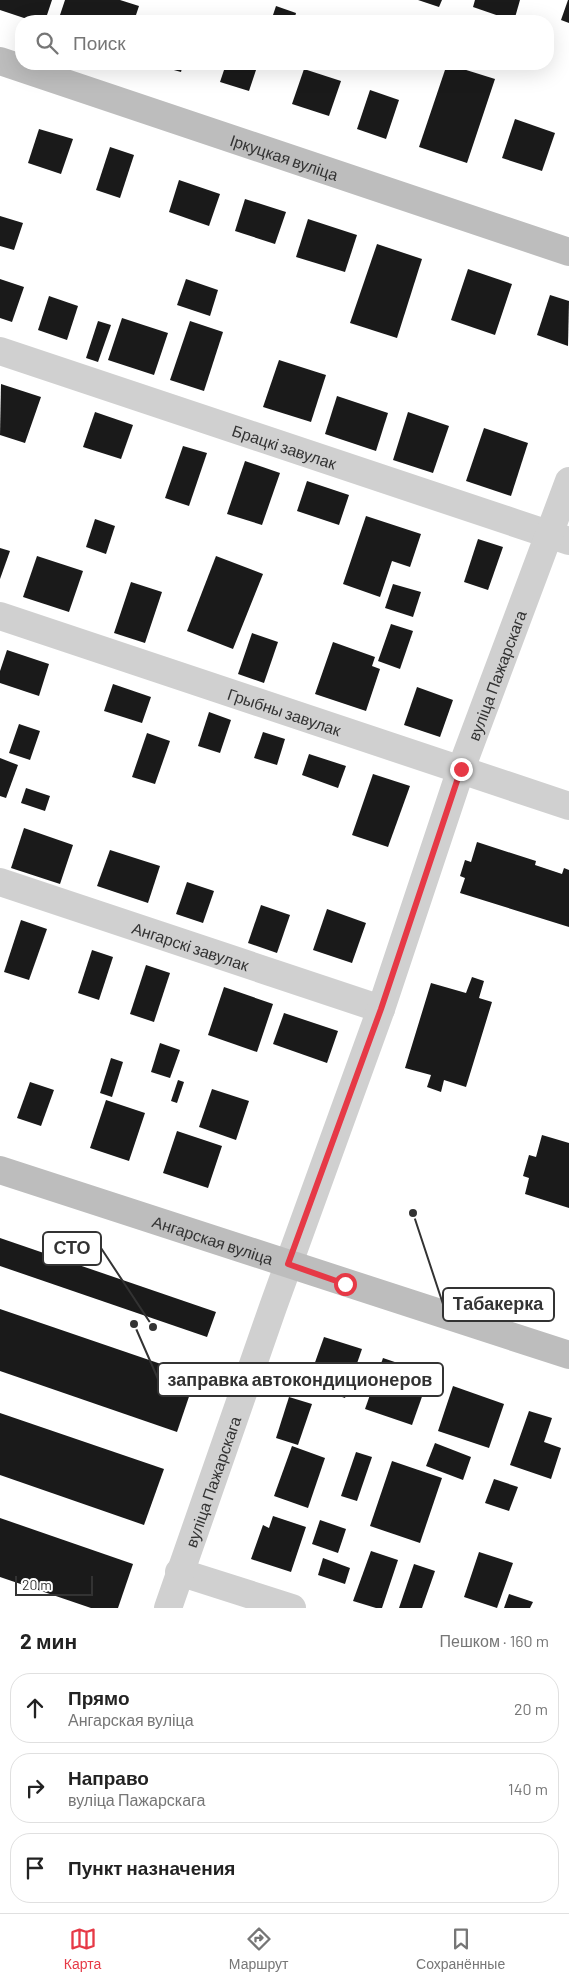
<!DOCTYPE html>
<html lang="ru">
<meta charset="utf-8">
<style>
body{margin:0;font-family:Barlow,sans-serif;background:#f2f2f2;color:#222}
.scale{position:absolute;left:15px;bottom:12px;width:78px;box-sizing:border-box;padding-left:5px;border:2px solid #333;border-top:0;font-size:14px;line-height:18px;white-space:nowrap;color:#333;-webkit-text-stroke:4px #fff;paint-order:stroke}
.stop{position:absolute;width:15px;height:15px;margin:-11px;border:4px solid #e63946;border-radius:50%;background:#fff}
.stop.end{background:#e63946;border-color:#fff;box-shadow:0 1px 5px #0008}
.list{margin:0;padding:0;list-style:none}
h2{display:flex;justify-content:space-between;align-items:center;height:65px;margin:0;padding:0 20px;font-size:21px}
h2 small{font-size:16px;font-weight:400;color:#767676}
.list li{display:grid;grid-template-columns:32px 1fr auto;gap:15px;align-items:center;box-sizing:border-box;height:70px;margin:0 10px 10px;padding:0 10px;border:1px solid #e0e0e0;border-radius:20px}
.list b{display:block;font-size:19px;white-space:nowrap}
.list p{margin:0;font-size:16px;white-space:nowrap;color:#767676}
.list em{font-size:16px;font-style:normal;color:#767676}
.icon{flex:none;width:28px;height:28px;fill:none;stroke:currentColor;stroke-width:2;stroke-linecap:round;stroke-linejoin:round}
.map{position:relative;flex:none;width:569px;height:1608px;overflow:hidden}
.search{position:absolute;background:#fff;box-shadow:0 5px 20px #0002;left:15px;right:15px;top:15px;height:55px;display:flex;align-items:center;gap:12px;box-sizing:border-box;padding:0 18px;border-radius:20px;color:#767676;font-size:19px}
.sheet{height:305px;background:#fff}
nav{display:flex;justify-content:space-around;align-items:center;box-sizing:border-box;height:70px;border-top:1px solid #e0e0e0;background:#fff;font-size:14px;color:#767676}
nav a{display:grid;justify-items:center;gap:2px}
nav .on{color:#e63946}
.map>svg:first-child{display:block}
.building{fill:#1a1a1a}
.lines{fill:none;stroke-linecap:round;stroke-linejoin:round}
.street{stroke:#d0d0d0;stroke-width:28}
.secondary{stroke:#bdbdbd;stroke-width:28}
.route{stroke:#e63946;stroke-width:6}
.labels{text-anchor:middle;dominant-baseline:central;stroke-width:5;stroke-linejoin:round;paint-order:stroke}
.street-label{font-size:16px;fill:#333;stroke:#fff}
.leader{fill:none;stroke:#333;stroke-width:2}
.callout-dot{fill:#333;stroke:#fff;stroke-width:2}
.callout{fill:#fff;stroke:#333;stroke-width:2}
.callout-label{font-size:18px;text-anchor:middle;font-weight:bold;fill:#333}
</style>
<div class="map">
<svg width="569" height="1608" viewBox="0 0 569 1608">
<rect width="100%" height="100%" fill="#fff"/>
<g class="building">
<polygon points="0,0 52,0 45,21 33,21 0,10"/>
<polygon points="65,0 120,0 139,6 134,21 58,21"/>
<polygon points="418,0 442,0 439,7"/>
<polygon points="475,0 520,0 514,21 473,7"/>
<polygon points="568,0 569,0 569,23 561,20"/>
<polygon points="276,6 296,13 294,21 271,21"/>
<polygon points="164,64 183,64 181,72 163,67"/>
<polygon points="226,64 258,64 249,91 220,82"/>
<polygon points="447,64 495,79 467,163 419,147"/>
<polygon points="304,69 341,81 329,116 292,104"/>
<polygon points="370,90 399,100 386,139 357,129"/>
<polygon points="515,119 555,133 542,171 502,158"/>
<polygon points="39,129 73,139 61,174 28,163"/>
<polygon points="110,147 134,155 120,198 96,190"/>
<polygon points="179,180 220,194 209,226 169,212"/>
<polygon points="245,199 286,212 275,244 235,231"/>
<polygon points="0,216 23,223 14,250 0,246"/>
<polygon points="308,219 357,235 345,272 296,257"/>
<polygon points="377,244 422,259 397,338 350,323"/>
<polygon points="468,269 512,284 495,335 451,320"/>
<polygon points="0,279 24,287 12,322 0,318"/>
<polygon points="186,279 218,290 210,316 177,305"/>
<polygon points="550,295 569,301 568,346 537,335"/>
<polygon points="49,296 78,306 67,340 38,330"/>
<polygon points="122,318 168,333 154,375 108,360"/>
<polygon points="98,321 111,325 98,362 86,358"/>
<polygon points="190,321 223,332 204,391 170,380"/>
<polygon points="279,360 326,375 311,422 263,407"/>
<polygon points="1,384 41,397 25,443 0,435"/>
<polygon points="337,396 388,413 376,451 325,434"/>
<polygon points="95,412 133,425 121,459 83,447"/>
<polygon points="408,412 449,426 433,473 393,460"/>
<polygon points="484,428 528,443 511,496 466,481"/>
<polygon points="183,446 207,453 189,506 165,498"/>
<polygon points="245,461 280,473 262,525 227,514"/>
<polygon points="307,481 349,495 339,525 297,511"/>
<polygon points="366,516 421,534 410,567 392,561 380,597 343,584"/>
<polygon points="95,519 115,526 106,554 86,547"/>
<polygon points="478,539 503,547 488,590 464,582"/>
<polygon points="0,548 10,551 0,579"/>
<polygon points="37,556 83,571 69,612 23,597"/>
<polygon points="216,556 263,574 233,649 187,631"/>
<polygon points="131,582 162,592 145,643 114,633"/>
<polygon points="393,584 421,592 413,617 385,608"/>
<polygon points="391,624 413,631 400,669 378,661"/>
<polygon points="252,633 278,642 264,683 238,674"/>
<polygon points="333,642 375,657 372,666 380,669 366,711 315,694"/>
<polygon points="7,650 49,664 39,696 0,683 0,671"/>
<polygon points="113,684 151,697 142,723 104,711"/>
<polygon points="417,687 453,700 440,737 404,725"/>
<polygon points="209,712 231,720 220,753 198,746"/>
<polygon points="19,724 40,731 30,760 9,753"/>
<polygon points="263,732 285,739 277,765 254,758"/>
<polygon points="147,733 170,741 155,784 132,777"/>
<polygon points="309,754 346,766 338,788 302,775"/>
<polygon points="0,758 18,765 6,798 0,796"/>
<polygon points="373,774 410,786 388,847 352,835"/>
<polygon points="26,788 50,796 45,811 21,803"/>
<polygon points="24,828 73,845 60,884 11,868"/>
<polygon points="477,842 536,861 535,865 562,874 564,868 569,870 569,927 460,893 465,878 460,876 465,860 471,862"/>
<polygon points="110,850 160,866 148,903 97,886"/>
<polygon points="187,882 214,891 203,923 176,914"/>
<polygon points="261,905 290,915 277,953 248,943"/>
<polygon points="327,909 366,923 352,963 313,950"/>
<polygon points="21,920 47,929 29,980 4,972"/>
<polygon points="92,950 113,957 99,1000 78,993"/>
<polygon points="146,965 170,973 154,1022 130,1014"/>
<polygon points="472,977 484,981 479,998 492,1002 466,1087 444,1080 441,1092 427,1087 431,1075 405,1068 431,983 466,993"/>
<polygon points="224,987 273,1004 257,1052 208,1035"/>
<polygon points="284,1013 338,1031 327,1063 273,1044"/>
<polygon points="160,1043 180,1050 170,1078 151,1072"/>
<polygon points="111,1058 123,1062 112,1097 100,1093"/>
<polygon points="178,1080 184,1082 177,1103 171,1101"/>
<polygon points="30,1082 54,1090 41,1126 17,1118"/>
<polygon points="212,1089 249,1101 236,1140 199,1127"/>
<polygon points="106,1100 145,1113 129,1161 90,1148"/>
<polygon points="177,1131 222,1146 208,1188 163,1173"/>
<polygon points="542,1135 569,1143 569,1208 525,1194 529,1178 523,1176 529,1155 536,1157"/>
<polygon points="0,1238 216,1312 207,1337 0,1266"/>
<polygon points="0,1309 196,1376 177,1432 0,1371"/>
<polygon points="324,1337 362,1349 345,1398 307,1385"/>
<polygon points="383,1358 430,1374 412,1425 365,1409"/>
<polygon points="453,1386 504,1404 489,1448 438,1431"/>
<polygon points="289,1397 312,1404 298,1445 276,1438"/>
<polygon points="529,1411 552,1418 544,1442 561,1448 551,1479 510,1465"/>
<polygon points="0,1413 164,1469 144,1525 0,1475"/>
<polygon points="435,1443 471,1457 463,1480 426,1466"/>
<polygon points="292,1446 325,1458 308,1508 274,1496"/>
<polygon points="356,1452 372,1457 357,1501 341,1496"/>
<polygon points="392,1461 442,1478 420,1543 370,1526"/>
<polygon points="494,1479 518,1487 509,1511 485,1503"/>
<polygon points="273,1516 306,1527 291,1572 251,1559 263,1525 269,1528"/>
<polygon points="0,1518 133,1564 118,1608 91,1608 0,1577"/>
<polygon points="320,1520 346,1529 338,1553 312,1544"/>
<polygon points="371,1551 398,1560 382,1608 376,1608 353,1601"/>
<polygon points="479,1552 513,1563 497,1608 464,1597"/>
<polygon points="323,1558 350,1568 345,1584 318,1575"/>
<polygon points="414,1564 435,1571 422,1608 399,1608"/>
<polygon points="509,1594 533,1602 530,1608 504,1608"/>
</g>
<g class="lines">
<g class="street">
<path id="s1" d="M0 351 569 541"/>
<path id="s2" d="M0 616 569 806"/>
<path id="s3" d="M0 882 381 1009"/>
<polyline points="179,1572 292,1608"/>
<path id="s4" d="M168 1608 273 1307 381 1009 461 769 569 481"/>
</g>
<g class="secondary">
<path id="s5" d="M0 61 569 252"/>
<path id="s6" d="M0 1170 569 1355"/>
</g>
</g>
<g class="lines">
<polyline class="route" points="345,1284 288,1264 381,1009 461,769"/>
</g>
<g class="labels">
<g class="street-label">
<text stroke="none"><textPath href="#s5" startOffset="300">Іркуцкая вуліца</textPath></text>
<text stroke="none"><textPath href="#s1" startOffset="300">Брацкі завулак</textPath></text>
<text stroke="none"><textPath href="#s4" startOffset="989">вуліца Пажарскага</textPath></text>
<text stroke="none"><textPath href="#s2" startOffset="300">Грыбны завулак</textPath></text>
<text stroke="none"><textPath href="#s3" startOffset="201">Ангарскі завулак</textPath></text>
<text stroke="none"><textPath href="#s6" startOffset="224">Ангарская вуліца</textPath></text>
<text stroke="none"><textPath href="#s4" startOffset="134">вуліца Пажарскага</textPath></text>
</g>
</g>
<path class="leader" d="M153 1327L101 1248M413 1213L443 1304M134 1324L158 1379"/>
<g class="callout-dot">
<circle cx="153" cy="1327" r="5"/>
<circle cx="413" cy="1213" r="5"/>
<circle cx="134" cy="1324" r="5"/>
</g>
<g class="callout">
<rect x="43" y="1232" width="58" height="33" rx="5"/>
<rect x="443" y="1288" width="111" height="33" rx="5"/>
<rect x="158" y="1363" width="285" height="33" rx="5"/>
</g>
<g class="callout-label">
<text x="72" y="1254">СТО</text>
<text x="498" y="1310">Табакерка</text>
<text x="300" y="1386">заправка автокондиционеров</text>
</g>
</svg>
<div class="scale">20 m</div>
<div class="stop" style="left:345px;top:1284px"></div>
<div class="stop end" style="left:461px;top:769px"></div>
<div class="search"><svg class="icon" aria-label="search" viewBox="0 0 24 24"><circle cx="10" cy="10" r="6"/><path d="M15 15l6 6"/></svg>Поиск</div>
</div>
<section class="sheet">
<h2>2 мин<small>Пешком · 160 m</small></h2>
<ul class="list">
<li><svg class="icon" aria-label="ahead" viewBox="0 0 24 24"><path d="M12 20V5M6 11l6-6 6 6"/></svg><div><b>Прямо</b><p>Ангарская вуліца</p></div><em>20 m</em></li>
<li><svg class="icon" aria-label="right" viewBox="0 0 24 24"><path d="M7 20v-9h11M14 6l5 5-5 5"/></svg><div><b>Направо</b><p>вуліца Пажарскага</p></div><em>140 m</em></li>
<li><svg class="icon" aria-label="arrive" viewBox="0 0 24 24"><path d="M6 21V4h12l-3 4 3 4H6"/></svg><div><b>Пункт назначения</b></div></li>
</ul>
</section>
<nav>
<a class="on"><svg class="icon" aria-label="map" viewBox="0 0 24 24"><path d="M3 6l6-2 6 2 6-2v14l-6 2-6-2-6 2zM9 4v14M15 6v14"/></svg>Карта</a>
<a><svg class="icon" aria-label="directions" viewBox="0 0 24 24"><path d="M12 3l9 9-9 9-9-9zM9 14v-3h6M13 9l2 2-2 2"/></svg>Маршрут</a>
<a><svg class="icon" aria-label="saved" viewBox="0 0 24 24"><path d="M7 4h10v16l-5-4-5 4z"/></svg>Сохранённые</a>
</nav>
